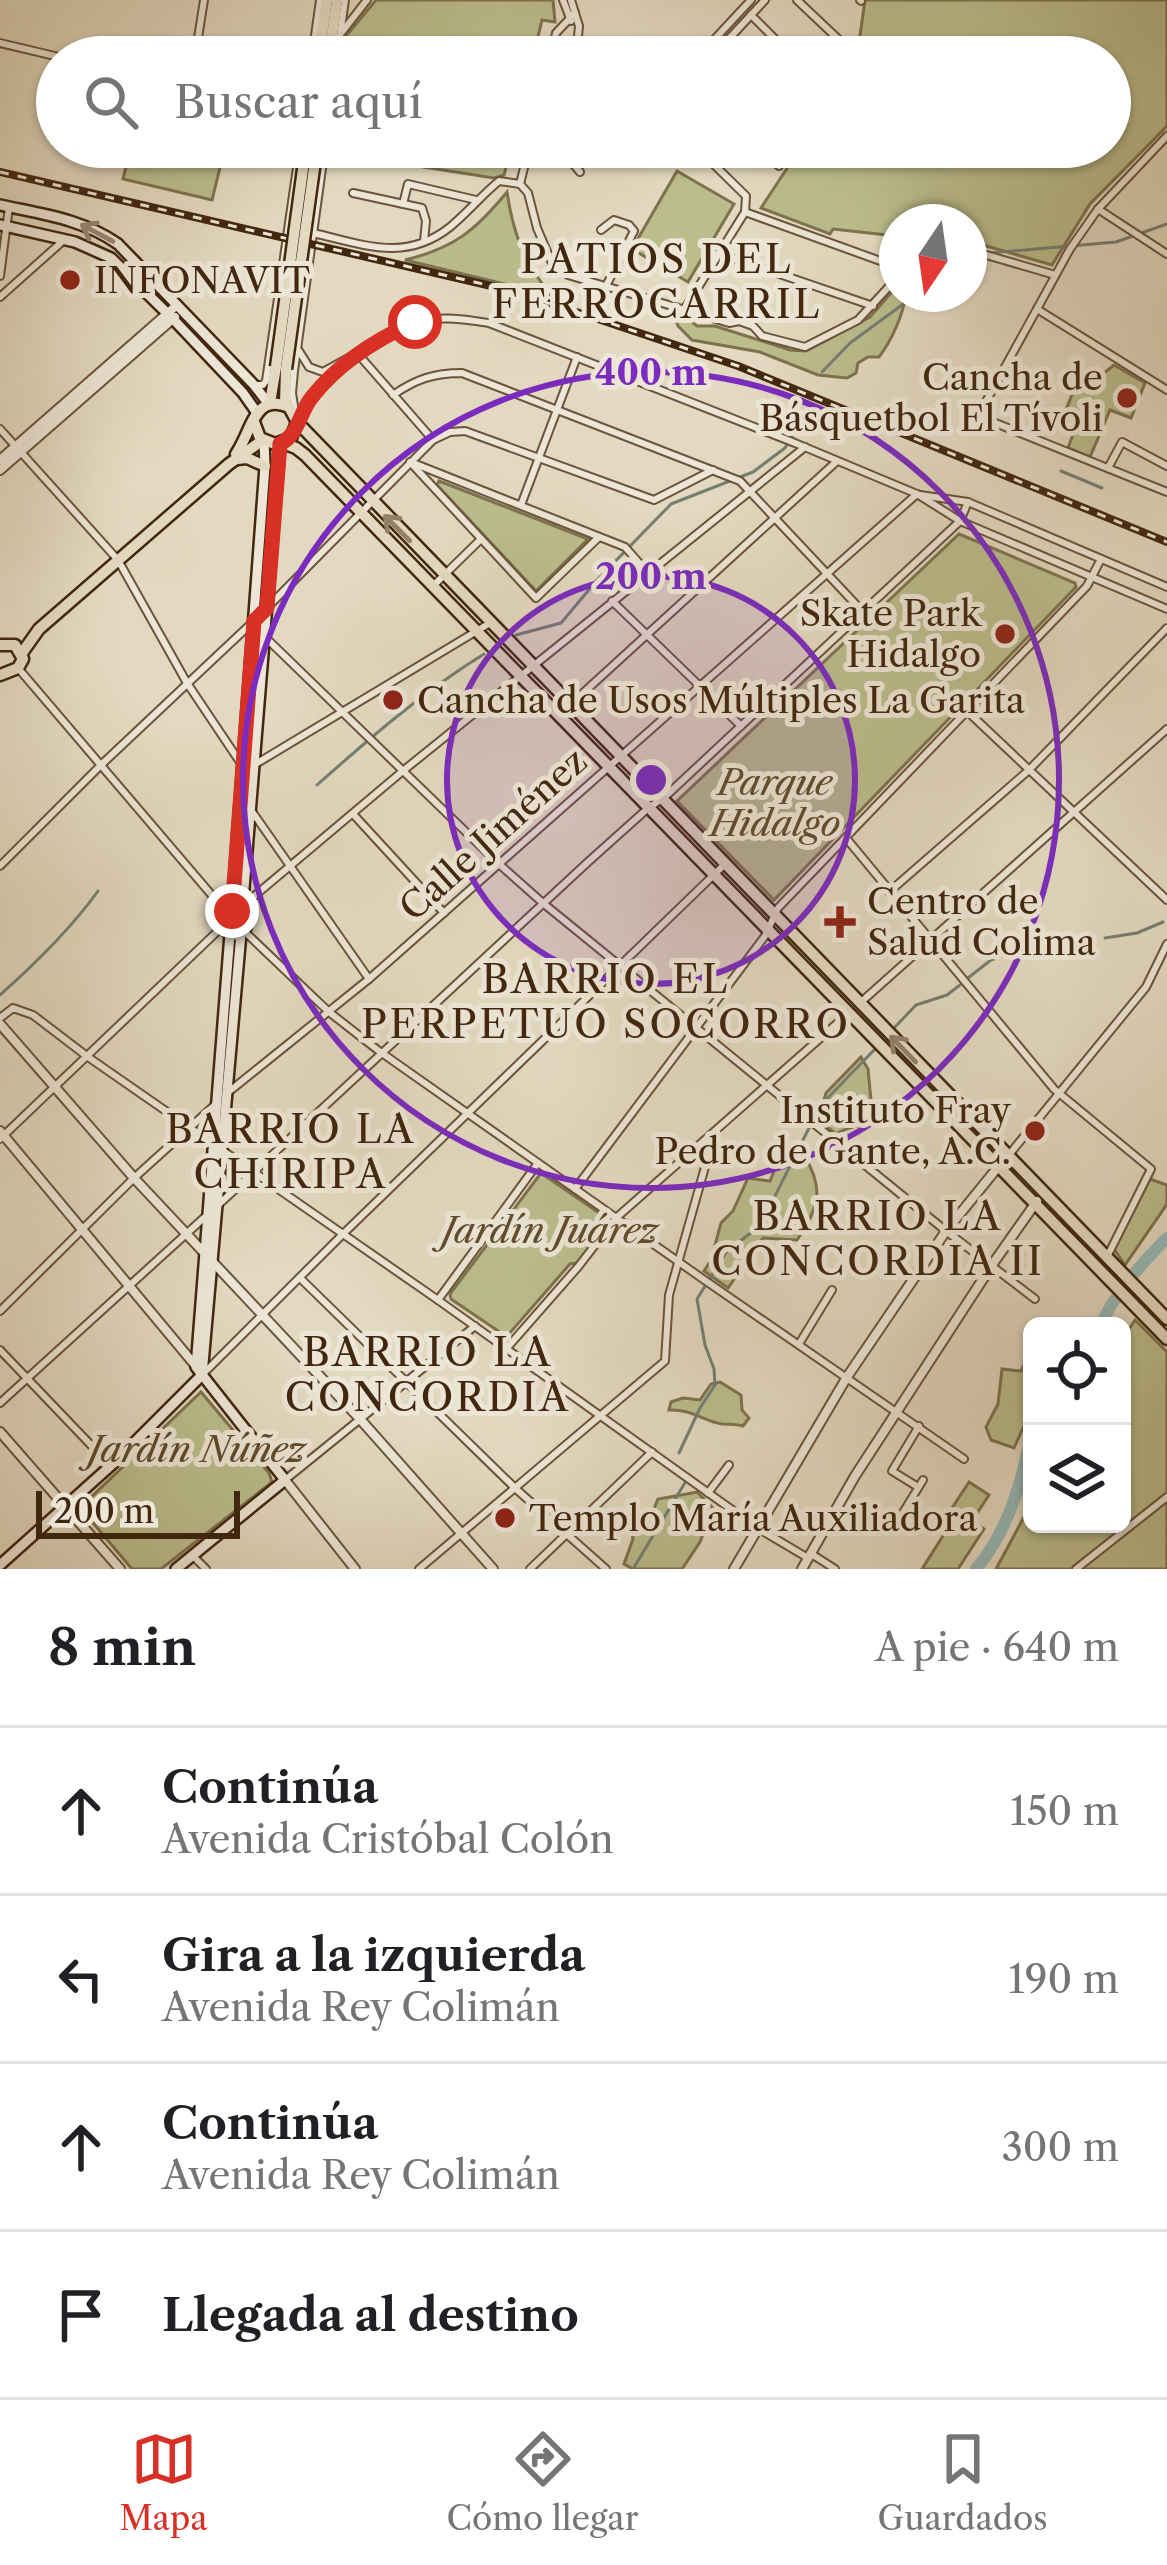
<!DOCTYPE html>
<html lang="es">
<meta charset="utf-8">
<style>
body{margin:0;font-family:"Libre Caslon Text",serif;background:#f6f6f6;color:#202124}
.controls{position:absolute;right:36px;bottom:36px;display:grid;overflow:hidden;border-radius:18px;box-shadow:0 3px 9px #0004}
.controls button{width:108px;height:108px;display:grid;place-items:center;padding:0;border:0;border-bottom:3px solid #e0e0e0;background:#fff;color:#202124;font:60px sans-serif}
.compass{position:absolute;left:879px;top:204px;width:108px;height:108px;border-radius:50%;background:#fff;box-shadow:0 3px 9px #0004;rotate:193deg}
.scale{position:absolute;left:36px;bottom:30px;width:204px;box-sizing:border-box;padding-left:12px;border:6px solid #42270f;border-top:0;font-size:33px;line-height:42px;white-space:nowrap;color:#42270f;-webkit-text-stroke:9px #ede6d6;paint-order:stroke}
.stop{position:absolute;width:36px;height:36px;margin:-27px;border:9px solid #d93025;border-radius:50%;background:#fff}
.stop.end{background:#d93025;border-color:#fff;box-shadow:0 3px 12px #0008}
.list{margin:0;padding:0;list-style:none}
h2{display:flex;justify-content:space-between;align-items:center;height:156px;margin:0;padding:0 48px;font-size:51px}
h2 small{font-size:39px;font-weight:400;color:#757577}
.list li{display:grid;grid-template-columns:78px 1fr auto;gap:36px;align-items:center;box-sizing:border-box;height:168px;padding:0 48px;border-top:3px solid #e0e0e0}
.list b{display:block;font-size:45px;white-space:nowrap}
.list p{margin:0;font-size:39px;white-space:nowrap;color:#757577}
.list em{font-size:39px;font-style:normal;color:#757577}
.icon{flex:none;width:66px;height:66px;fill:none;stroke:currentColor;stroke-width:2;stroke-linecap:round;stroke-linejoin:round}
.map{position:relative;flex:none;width:1167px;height:1569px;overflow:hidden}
.search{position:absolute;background:#fff;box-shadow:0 3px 9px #0004;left:36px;right:36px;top:36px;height:132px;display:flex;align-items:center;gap:30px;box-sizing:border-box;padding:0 42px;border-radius:66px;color:#757577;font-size:45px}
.sheet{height:828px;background:#fff}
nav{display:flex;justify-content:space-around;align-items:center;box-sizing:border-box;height:168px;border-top:3px solid #e0e0e0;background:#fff;font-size:33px;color:#757577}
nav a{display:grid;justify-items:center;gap:6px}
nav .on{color:#d93025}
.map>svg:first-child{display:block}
.green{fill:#bbbd8d;stroke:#7e724e;stroke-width:3}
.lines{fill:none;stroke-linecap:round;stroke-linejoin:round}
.stream{stroke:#747f74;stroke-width:3}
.river{stroke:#96b9b8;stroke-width:12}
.minor-casing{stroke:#6a543b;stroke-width:10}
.tertiary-casing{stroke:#6a543b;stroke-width:12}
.secondary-casing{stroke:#42270f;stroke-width:14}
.primary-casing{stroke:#42270f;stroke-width:15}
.minor{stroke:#ede6d6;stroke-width:6}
.tertiary{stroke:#ede6d6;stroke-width:8}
.secondary{stroke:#ede6d6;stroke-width:9}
.primary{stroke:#e3d9c0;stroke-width:10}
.rail-casing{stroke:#42270f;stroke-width:8}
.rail{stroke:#ede6d6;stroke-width:3;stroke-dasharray:9;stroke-linecap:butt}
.primary-bridge-casing{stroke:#42270f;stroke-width:15;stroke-linecap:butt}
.primary-bridge{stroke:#e3d9c0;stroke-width:10}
.oneway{stroke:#988672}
.oneway2{stroke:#928068}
.route{stroke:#d93025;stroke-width:15}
.ring{fill:none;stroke:#7b2cbf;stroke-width:6}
.poi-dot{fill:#8f2418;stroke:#ede6d6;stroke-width:4.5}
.labels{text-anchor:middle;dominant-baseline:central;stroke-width:10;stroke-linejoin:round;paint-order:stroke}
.poi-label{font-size:36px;fill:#42270f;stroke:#ede6d6;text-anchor:start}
.park-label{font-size:36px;font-style:italic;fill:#604c2e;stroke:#ede6d6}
.street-label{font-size:36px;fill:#42270f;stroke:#ede6d6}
.neighbourhood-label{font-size:39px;letter-spacing:3px;fill:#42270f;stroke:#ede6d6}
.centre{fill:#7b2cbf;stroke:#ede6d6;stroke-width:6}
.ring-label{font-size:36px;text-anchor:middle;font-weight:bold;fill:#7b2cbf;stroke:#ede6d6;stroke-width:10;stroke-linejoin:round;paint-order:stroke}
</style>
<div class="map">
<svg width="1167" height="1569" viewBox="0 0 1167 1569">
<rect width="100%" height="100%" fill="#e3d9c0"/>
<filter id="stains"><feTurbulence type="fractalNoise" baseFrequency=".00167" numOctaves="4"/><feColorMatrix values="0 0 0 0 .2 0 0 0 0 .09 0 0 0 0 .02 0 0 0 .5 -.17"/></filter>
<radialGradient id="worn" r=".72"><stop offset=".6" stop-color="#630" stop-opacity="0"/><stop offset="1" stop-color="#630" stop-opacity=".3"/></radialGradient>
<g class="green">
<polygon points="376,0 553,0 555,22 542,20 533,57 344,57 346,36"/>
<polygon points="865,0 1167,0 1167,126 1090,204 1052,265 969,241 969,222 897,222 897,236 833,229 830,234 761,208 801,147 1110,147 1110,57 857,57"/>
<polygon points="131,147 225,147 212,200 123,179"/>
<polygon points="334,147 511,147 504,175 494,178 333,153"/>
<polygon points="677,171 734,204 688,282 632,249"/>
<path d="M507 192C513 233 524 263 551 295L405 260C454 248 475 231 507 192Z"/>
<path d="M897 286V294H906C903 315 892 340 879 357H868L858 363 856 373 847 378 818 375 760 352 692 340 678 326 675 318 685 316 697 326H715L790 350 806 351 870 317Z"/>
<polygon points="1114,365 1145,383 1131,418 1110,410 1090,457 1068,448 1079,418 1065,412 1080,375 1094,381"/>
<polygon points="439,481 588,539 536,591 437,485"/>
<polygon points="959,534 1075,583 1076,587 774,900 677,801"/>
<path d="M861 1057 868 1069 873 1121C860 1127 848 1126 836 1134L818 1120 826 1093Z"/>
<path d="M782 1151 804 1155C825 1190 819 1207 797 1240L763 1238 728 1288 704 1271 711 1260 721 1223 733 1211 748 1178 770 1181Z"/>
<polygon points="541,1173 611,1221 577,1263 570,1264 508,1335 504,1335 451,1299 450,1294"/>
<polygon points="1150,1179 1167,1185 1167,1204 1125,1265 1114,1249"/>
<polygon points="1135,1320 1167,1352 1167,1569 996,1569 1032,1502 1032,1524 1122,1524 1122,1346 1124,1337"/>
<polygon points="1032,1348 1032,1408 1014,1448 991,1440 986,1427 998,1404 1002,1369 1021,1371"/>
<path d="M720 1382 741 1395 742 1410 749 1418 743 1426C736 1424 729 1424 722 1424 703 1421 692 1409 669 1410L671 1402 683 1398 700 1400 711 1384Z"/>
<polygon points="201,1392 269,1473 272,1482 161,1569 132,1569 83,1511 83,1505"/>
<polygon points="969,1482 989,1495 972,1521 984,1529 958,1569 922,1569 958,1512 952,1508"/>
<polygon points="697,1492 713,1508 700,1542 682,1569 633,1569 624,1564 633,1539 631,1527 652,1513 658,1499"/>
</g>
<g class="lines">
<g class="stream">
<polyline points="989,253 1116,242 1167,224"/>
<polyline points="822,372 850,343 902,305 908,294"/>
<polyline points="1061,471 1102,488"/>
<polyline points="516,635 561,623 598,579 671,504 753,472 785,448 792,436"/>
<path d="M317 785C370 738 424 691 484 654"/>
<polyline points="1105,938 1137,933 1163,922"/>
<polyline points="968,978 991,960 1046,939"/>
<path d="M0 995C36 963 70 930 98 891"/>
<polyline points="894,1028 916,1005 947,995 960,985"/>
<polyline points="679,1453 700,1408 715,1385 714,1369 705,1345 697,1299 727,1251 760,1226 820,1106 874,1050"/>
<polyline points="633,1569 686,1481"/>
</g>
<g class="river">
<path d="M1100 1326C1116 1292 1140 1265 1167 1238"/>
<path d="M976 1569C1009 1530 1021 1483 1032 1433"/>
</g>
<g class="minor-casing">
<g id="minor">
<polyline points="563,0 571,21"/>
<polyline points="571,0 579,26 576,57"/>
<polyline points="797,0 855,55"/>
<polyline points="860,0 861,1"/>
<polyline points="751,15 793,57"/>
<polyline points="342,32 367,0"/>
<polyline points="712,42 728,57"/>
<polyline points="0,43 59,57"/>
<polyline points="195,57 204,0"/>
<polyline points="312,57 320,0"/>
<polyline points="337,57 345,0"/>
<polyline points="551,57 556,33 575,13"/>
<polyline points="698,57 751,0"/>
<polyline points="712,57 765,0"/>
<polyline points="1167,136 1098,209 1070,249 978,416 1167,492"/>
<polyline points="559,147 580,172"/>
<polyline points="696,147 746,196 745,212"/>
<polyline points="758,147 779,166"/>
<polyline points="520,184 529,147"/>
<polyline points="353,193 422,208 426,221 424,241"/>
<polyline points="403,204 408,184 476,200"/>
<polyline points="1098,209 1167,254"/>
<polyline points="745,212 897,267"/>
<polyline points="601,230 614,220 629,225 634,231 606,286"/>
<path d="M313 233C362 244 405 263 450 227 467 213 481 196 499 181L520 184 528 193 537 228 552 263 568 275 729 323 739 321 753 326 762 336 805 347 858 320 897 278"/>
<polyline points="969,250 1055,275"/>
<polyline points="718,253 873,306"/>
<polyline points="0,276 9,207"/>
<polyline points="0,297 64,240"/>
<polyline points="1037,309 1167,390"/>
<polyline points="684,310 745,212"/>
<polyline points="299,351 309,367 323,372 354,355"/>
<polyline points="358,354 433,440"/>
<polyline points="257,385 263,385 266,381 300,147"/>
<path d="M393 395C416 379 434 373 462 373L740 481 863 612"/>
<polyline points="295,412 292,393 294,371 325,147"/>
<path d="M297 421C320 379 367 338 413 323 438 315 463 319 489 323L795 443 917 494 960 521 1167 609"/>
<polyline points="0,429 118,560 187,683 252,780"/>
<polyline points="410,462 536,598 599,537"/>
<polyline points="413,463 625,547 648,573"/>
<polyline points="1108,468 1122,442 1167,466"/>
<polyline points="920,495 968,502 1167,587"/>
<polyline points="521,505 577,357"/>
<polyline points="433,586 481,539"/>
<polyline points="612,601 741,726"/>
<polyline points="265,637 499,864 544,904 946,1231 1035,1299"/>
<polyline points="18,668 227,913"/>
<polyline points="967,711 1167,900"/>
<polyline points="560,714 836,462"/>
<polyline points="243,767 254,765 490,623"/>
<polyline points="251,810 369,979"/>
<polyline points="353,814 444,913"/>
<polyline points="846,838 1054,1089 1151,1169 1108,1255"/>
<polyline points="0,866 101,765 254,621 433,440 450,432 465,431 654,500 713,470"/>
<polyline points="889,892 1029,770 1167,628"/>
<polyline points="244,910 252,898 404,770 805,447"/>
<polyline points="244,931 329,1012 379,1051 703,1279 964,1459"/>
<polyline points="860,1003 1167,729"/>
<polyline points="0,1018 13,1008 33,1015 88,1057 438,1300 759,1529 808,1558"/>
<polyline points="226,1094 369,979 917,494"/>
<polyline points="0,1139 223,926"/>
<polyline points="1008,1156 1146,987 1167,944"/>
<polyline points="575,1189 765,936 778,908 1087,586 1101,559"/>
<polyline points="216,1207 588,862 646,810 667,795 960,521 968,502"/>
<polyline points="300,1278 516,1489 606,1569"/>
<polyline points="438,1300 538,1163"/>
<polyline points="0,1311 134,1178 217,1103"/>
<polyline points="799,1344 832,1290"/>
<polyline points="506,1349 578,1267 616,1218 850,1012"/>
<polyline points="0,1350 110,1465"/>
<polyline points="204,1373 343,1234 725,864"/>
<polyline points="0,1403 206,1216"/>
<polyline points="285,1480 475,1326"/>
<polyline points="918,1487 892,1471 919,1426"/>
<polyline points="708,1493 729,1465"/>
<polyline points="904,1511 923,1480"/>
<polyline points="810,1553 835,1569"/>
<polyline points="193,1556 206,1569"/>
<polyline points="419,1569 665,1361 669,1295 714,1135"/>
<polyline points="530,1569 652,1452"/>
<polyline points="1076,1569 1167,1497"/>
</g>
</g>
<g class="tertiary-casing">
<g id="tertiary">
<polyline points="0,460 177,305"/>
<polyline points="0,470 175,317"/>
<polyline points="0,1024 134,1178 360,1419 493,1569"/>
<polyline points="0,1131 195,1365"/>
<polyline points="0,1432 120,1569"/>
<polyline points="285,1480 355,1569"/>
<polyline points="734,1569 847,1377 946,1231 998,1167"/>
<polyline points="802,1569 855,1476 992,1265 1037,1201"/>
</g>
</g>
<g class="secondary-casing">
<g id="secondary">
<path d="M0 205C41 214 83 219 118 244L254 385 268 403"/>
<polyline points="0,225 75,242 111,258 173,319 243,393 257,413"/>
<circle cx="235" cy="923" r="12"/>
<polyline points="232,911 265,466 264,441"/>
<polyline points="242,913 280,444"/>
<polyline points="202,1375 241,933"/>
<polyline points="0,1565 117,1460 202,1375"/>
<polyline points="176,1569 285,1480 196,1367 230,934"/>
</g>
</g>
<g class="primary-casing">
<g id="primary">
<polyline points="319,57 327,0"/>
<polyline points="329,57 337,0"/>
<polyline points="270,403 276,367"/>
<polyline points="285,404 286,369"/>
<polyline points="297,422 1167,1319"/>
<polyline points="283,443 296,448 305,455 1167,1339"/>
<path d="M236 454C252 431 254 392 289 407L297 422 291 438 275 444 260 438 254 422"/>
<polyline points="237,459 247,458 265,466"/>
<polyline points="0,645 15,645 23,659 18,668 0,675"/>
<polyline points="22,653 39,629 229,464 263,440"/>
</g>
</g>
<use href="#minor" class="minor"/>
<use href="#tertiary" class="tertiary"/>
<use href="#secondary" class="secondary"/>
<use href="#primary" class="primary"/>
<g class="rail-casing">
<polyline id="rail" points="0,172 500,288 589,316 738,366 1167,542"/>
</g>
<use href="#rail" class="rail"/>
<g class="primary-bridge-casing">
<g id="primary-bridge">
<polyline points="276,367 306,147"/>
<polyline points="286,369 317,147"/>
</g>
</g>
<use href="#primary-bridge" class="primary-bridge"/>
</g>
<defs><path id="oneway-shaft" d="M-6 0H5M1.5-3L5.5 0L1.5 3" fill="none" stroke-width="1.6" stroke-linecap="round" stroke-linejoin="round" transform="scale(3)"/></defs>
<use class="oneway" href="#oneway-shaft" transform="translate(97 233) rotate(-152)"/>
<g class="oneway2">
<use href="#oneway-shaft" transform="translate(397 528) rotate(-135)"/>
<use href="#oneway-shaft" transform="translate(903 1049) rotate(-134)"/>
</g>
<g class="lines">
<path class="route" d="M232 911 254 621 267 608 280 444C299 434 299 413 312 397 338 364 377 339 415 322"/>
</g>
<circle cx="651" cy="780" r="204" fill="#7b2cbf" fill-opacity=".12"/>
<g class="ring">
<circle cx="651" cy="780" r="204"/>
<circle cx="651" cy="780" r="408"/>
</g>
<g class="poi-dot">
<circle cx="70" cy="280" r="12"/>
<circle cx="1127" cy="398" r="12"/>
<circle cx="1005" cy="634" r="12"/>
<circle cx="393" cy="700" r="12"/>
<path d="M834 904h12v12h12v12h-12v12h-12v-12h-12v-12h12z"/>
<circle cx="1035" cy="1131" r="12"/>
<circle cx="505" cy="1518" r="12"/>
</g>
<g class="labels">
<g class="poi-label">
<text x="94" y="280">INFONAVIT</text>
<text x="1103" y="377" text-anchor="end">Cancha de<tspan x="1103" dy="41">Básquetbol El Tívoli</tspan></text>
<text x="981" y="613" text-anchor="end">Skate Park<tspan x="981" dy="41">Hidalgo</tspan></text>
<text x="417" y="700">Cancha de Usos Múltiples La Garita</text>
<text x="867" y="901">Centro de<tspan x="867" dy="41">Salud Colima</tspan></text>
<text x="1011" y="1110" text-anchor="end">Instituto Fray<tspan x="1011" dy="41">Pedro de Gante, A.C.</tspan></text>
<text x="529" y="1518">Templo María Auxiliadora</text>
</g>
<g class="park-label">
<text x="775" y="782">Parque<tspan x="775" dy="41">Hidalgo</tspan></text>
<text x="550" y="1230">Jardín Juárez</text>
<text x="197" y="1449">Jardín Núñez</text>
</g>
<g class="street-label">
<text transform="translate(493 834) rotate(-42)">Calle Jiménez</text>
</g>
<g class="neighbourhood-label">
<text x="657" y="259">PATIOS DEL<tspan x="657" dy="45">FERROCARRIL</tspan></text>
<text x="606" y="979">BARRIO EL<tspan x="606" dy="45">PERPETUO SOCORRO</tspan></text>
<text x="291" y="1129">BARRIO LA<tspan x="291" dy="45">CHIRIPA</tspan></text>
<text x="878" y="1216">BARRIO LA<tspan x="878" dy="45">CONCORDIA II</tspan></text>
<text x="428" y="1352">BARRIO LA<tspan x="428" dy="45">CONCORDIA</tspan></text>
</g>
</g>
<circle cx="651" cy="780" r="18" class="centre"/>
<g class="ring-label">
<text x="651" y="385">400 m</text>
<text x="651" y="589">200 m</text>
</g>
<rect width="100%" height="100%" filter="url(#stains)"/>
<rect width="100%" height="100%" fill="url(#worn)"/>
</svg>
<div class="controls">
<button><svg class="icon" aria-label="locate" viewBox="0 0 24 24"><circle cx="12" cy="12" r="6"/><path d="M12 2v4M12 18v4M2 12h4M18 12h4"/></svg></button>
<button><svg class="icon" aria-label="layers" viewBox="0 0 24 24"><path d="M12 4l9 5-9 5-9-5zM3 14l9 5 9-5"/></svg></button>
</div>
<svg class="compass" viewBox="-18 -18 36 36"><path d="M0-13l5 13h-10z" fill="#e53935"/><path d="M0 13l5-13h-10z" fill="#757577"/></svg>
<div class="scale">200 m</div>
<div class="stop" style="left:415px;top:322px"></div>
<div class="stop end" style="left:232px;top:911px"></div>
<div class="search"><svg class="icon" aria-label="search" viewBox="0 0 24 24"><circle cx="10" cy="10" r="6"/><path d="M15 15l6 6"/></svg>Buscar aquí</div>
</div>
<section class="sheet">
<h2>8 min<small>A pie · 640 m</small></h2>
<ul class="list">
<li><svg class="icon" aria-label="ahead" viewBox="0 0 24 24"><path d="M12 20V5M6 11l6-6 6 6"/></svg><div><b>Continúa</b><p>Avenida Cristóbal Colón</p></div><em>150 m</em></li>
<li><svg class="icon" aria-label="left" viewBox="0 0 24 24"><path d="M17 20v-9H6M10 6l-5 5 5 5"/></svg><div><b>Gira a la izquierda</b><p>Avenida Rey Colimán</p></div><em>190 m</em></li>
<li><svg class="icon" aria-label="ahead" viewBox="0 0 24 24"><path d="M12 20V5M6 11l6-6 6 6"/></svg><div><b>Continúa</b><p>Avenida Rey Colimán</p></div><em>300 m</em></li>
<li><svg class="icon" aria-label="arrive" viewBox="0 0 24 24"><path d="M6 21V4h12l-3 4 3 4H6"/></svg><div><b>Llegada al destino</b></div></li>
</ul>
</section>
<nav>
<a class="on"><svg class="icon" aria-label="map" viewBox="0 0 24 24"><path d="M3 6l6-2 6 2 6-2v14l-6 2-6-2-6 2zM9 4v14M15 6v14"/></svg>Mapa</a>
<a><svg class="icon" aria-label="directions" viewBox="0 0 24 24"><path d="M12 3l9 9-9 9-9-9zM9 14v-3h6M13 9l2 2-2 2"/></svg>Cómo llegar</a>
<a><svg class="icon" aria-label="saved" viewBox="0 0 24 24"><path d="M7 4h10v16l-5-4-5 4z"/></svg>Guardados</a>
</nav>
